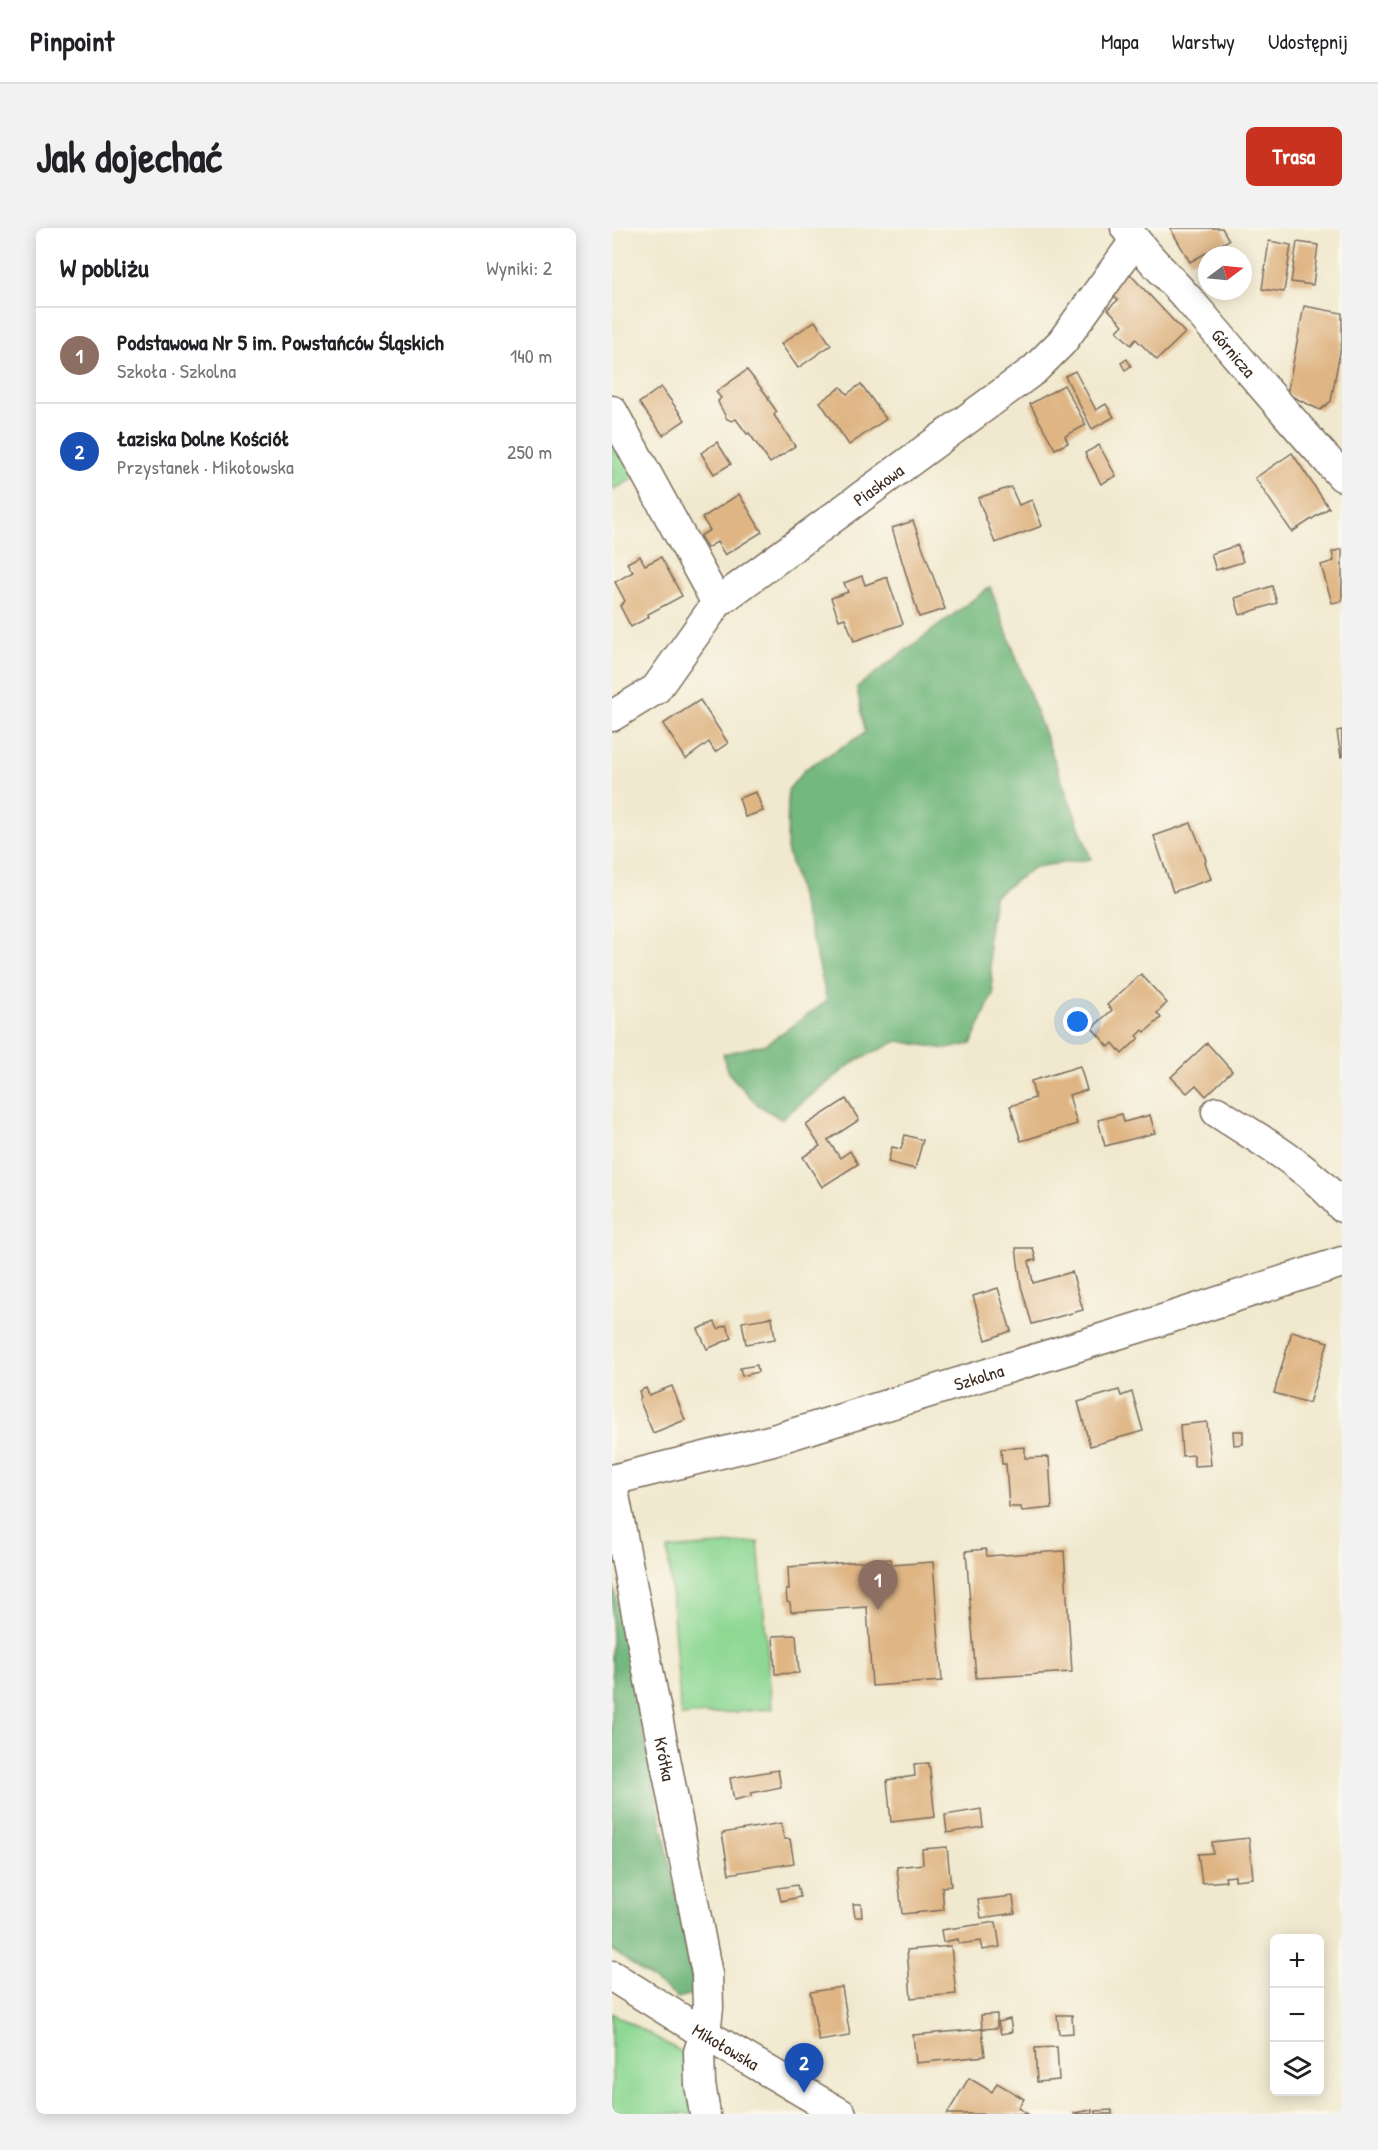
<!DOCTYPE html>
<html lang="pl">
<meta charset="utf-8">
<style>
body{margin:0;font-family:"Patrick Hand",sans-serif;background:#f2f2f2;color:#202124}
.controls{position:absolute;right:18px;bottom:18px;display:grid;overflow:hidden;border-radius:9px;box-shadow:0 3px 15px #0003}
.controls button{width:54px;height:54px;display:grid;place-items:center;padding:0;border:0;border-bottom:2px solid #e0e0e0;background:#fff;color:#202124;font:30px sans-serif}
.compass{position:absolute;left:586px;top:18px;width:54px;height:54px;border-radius:50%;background:#fff;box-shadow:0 3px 15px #0003;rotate:74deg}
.you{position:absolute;left:466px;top:794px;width:21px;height:21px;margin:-15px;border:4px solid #fff;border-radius:50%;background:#1a73e8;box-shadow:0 0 0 9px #1a73e833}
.badge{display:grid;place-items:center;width:39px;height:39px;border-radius:50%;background:#c8321e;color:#fff;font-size:20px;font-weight:700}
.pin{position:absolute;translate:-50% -50px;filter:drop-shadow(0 2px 3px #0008)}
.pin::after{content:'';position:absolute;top:32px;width:21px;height:18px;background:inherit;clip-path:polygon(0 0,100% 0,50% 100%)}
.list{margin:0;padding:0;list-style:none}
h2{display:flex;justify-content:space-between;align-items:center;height:78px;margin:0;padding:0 24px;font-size:26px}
h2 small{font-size:20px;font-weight:400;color:#757577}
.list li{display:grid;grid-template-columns:39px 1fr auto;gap:18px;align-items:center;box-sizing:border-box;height:96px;padding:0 24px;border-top:2px solid #e0e0e0}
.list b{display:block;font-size:22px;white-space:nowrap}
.list p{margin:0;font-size:20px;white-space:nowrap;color:#757577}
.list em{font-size:20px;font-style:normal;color:#757577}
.icon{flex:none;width:33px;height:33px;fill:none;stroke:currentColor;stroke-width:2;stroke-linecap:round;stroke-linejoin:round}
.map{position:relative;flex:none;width:730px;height:1886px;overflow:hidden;border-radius:9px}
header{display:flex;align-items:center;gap:36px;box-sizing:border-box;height:84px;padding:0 30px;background:#fff;border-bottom:2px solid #e0e0e0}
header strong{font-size:28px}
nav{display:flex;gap:33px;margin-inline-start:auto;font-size:21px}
.intro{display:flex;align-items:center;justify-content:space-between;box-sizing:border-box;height:144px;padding:0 36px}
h1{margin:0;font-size:42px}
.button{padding:15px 27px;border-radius:9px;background:#c8321e;color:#fff;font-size:21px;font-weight:700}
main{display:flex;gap:36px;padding:0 36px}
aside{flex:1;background:#fff;border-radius:9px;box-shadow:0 3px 15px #0003}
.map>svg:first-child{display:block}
.green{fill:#8fd894;stroke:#658159;stroke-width:1.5}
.forest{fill:#73b87e;stroke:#57714e;stroke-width:1.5}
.building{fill:#dfb584}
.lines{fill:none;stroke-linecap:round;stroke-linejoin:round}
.minor-casing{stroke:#7b6d5c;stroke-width:33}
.minor{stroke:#fff;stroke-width:30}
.labels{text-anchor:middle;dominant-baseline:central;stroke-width:4.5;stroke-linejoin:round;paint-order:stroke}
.street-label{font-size:18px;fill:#3b2a1e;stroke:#fbf7ec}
</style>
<header>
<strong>Pinpoint</strong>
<nav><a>Mapa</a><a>Warstwy</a><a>Udostępnij</a></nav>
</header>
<div class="intro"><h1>Jak dojechać</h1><a class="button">Trasa</a></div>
<main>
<aside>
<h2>W pobliżu<small>Wyniki: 2</small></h2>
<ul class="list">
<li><span class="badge" style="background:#8d6e63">1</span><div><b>Podstawowa Nr 5 im. Powstańców Śląskich</b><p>Szkoła · Szkolna</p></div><em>140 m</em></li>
<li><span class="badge" style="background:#1a4fb4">2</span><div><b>Łaziska Dolne Kościół</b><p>Przystanek · Mikołowska</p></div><em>250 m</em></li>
</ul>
</aside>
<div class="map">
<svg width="730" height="1886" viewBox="0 0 730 1886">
<rect width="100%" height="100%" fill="#fbf7ec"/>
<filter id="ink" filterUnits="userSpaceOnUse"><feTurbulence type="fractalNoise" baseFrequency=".0167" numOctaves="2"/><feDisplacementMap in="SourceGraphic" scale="12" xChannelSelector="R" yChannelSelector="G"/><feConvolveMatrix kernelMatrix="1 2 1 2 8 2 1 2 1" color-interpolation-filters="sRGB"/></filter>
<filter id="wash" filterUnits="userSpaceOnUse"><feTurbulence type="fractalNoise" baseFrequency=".008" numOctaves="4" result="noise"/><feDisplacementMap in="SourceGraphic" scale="24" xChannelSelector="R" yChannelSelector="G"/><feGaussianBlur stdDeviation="1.35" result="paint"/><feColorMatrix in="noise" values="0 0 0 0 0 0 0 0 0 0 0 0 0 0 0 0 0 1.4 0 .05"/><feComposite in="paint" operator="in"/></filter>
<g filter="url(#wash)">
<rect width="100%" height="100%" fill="#f1e9cf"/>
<g class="green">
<polygon points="0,198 27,248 0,262"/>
<polygon points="146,1314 160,1481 69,1488 56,1321"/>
<polygon points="0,1785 70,1824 80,1886 0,1886"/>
</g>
<g class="forest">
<polygon points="378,359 479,631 423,639 382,668 376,711 381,766 359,816 334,821 286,813 243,833 169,891 146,877 116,845 111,826 154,816 215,773 207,737 175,621 176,562 193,541 253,505 245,459"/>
<polygon points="0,1350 84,1765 66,1770 0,1722"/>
</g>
<g id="blocks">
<g class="building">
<polygon points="558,0 610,0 617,12 578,34"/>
<polygon points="657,13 679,17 672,64 650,61"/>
<polygon points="685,14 706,17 701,57 679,54"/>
<polygon points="514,42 573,105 545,132 524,111 519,117 505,103 511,97 496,81 506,72 495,61"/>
<polygon points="692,78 730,85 730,113 719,173 708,182 675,166"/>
<polygon points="203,93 219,117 186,140 169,116"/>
<polygon points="515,131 519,138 513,142 509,135"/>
<polygon points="135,142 157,170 156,171 165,184 162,187 183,218 158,235 137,205 135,206 124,191 120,193 115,191 107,176 106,173 109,170 104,164"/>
<polygon points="463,143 484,182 494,176 502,189 480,201 453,148"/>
<polygon points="249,156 274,191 237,217 208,174 229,159 235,166"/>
<polygon points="452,157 474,197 453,208 456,215 443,221 418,176"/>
<polygon points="49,159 73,192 51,207 27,175"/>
<polygon points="105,214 119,236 102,246 89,225"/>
<polygon points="487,217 504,248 489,256 473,225"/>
<polygon points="680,225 717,280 680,304 643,250"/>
<polygon points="399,259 407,277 420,272 430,298 383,315 366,270"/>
<polygon points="127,266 150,304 113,327 105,314 95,320 88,308 98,302 90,290"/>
<polygon points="301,293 333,381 307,389 280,300"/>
<polygon points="626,317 631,334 604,342 599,326"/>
<polygon points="730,321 730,373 720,375 709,337 722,333 720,324"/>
<polygon points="28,328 33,337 49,329 70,368 36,386 37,389 19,399 8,378 13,373 3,354 21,344 15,335"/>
<polygon points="250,348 253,357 275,349 291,396 242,413 233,390 227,392 219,370 236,364 232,355"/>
<polygon points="660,358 665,375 628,387 623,370"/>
<polygon points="88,472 116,515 103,524 97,514 74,531 51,496"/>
<polygon points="730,502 730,529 729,529 725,503"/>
<polygon points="144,564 151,583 133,589 127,570"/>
<polygon points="579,595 593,629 594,633 593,634 599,651 561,664 542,608"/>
<polygon points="529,746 555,775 545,785 549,790 533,804 531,802 525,808 527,810 510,826 501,815 497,819 480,800 500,782 495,777"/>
<polygon points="595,815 620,843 594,868 584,857 575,865 559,849"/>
<polygon points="468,838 475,862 457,867 465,896 409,913 398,878 423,870 419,853"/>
<polygon points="234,871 247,892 216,912 228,930 238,923 246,936 210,959 191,929 208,918 194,897"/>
<polygon points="510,886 512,894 538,887 543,905 493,918 486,892"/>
<polygon points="293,907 311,912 303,941 276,934 280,919 289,921"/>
<polygon points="404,1020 421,1020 424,1032 417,1033 421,1055 460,1044 471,1082 420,1096 409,1058"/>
<polygon points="386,1060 399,1103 374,1112 361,1068"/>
<polygon points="160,1089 163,1111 134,1116 130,1094"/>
<polygon points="103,1094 106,1101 114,1097 120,1110 95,1121 86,1101"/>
<polygon points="680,1103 716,1114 697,1175 662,1165"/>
<polygon points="145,1137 146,1144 130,1148 128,1140"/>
<polygon points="60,1158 73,1192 41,1205 27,1171 29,1170 27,1163 34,1160 37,1167"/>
<polygon points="507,1162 509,1168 520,1164 531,1203 478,1218 466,1174"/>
<polygon points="595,1194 599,1237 582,1238 582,1227 570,1228 568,1197"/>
<polygon points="621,1203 631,1203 631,1216 622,1217"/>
<polygon points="413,1219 413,1230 437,1229 440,1280 410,1283 409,1279 397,1279 394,1236 390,1236 389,1221"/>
<polygon points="374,1321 375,1328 452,1323 460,1444 364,1450 354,1323"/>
<polygon points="279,1331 280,1337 321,1334 330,1453 260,1458 255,1379 179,1384 178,1375 175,1374 174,1362 177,1362 176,1339"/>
<polygon points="184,1407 187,1445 163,1446 161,1408"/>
<polygon points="317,1535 323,1589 279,1594 275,1552 303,1548 302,1536"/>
<polygon points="166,1542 169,1559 139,1565 139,1568 122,1572 118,1550"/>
<polygon points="369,1581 371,1599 335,1605 333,1587"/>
<polygon points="169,1595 172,1611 178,1611 182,1635 117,1646 110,1605"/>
<polygon points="637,1610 641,1650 623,1652 623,1648 613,1649 614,1653 590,1655 586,1626 601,1625 600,1614"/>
<polygon points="335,1619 339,1658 330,1659 332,1682 290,1686 285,1639 311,1636 310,1621"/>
<polygon points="185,1657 188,1669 169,1673 166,1660"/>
<polygon points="401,1668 403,1685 369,1690 366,1672"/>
<polygon points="241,1676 249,1676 250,1689 243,1689"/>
<polygon points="384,1694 388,1719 371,1722 369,1713 347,1716 346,1711 331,1714 329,1702"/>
<polygon points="339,1718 344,1766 299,1770 295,1722"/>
<polygon points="230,1759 238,1808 207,1813 198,1764"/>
<polygon points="385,1786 385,1800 370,1801 369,1787"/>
<polygon points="445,1787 460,1787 461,1805 447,1806"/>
<polygon points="398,1791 400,1804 389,1806 386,1794"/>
<polygon points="370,1801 373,1828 304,1835 301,1807"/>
<polygon points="445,1819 447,1852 425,1854 423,1820"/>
<polygon points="357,1850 380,1864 385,1855 397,1862 412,1871 406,1880 416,1886 335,1886"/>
<polygon points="480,1882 480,1886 462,1886 462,1885"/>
<polygon points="500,1882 500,1886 484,1886 484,1883"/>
</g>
</g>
</g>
<g filter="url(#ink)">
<use href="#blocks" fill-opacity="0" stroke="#7b6d5c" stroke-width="1.5"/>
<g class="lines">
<g class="minor-casing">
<g id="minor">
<path id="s1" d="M514 0C532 26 556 48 577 72 628 131 677 191 730 248"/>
<polyline points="0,183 105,375"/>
<path id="s2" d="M0 488 44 461 105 375 422 142 450 114 523 13"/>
<path d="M605 884C648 912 698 939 730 979"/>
<path id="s3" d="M0 1252 161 1212 538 1096 730 1034"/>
<path id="s4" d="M0 1257 95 1746 96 1779 93 1806 87 1824 88 1856 93 1886"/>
<path id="s5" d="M0 1748 93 1806 229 1886"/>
</g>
</g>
<use href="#minor" class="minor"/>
</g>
</g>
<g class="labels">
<g class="street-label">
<text stroke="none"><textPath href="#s1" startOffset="165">Górnicza</textPath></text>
<text stroke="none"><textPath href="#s2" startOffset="357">Piaskowa</textPath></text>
<text stroke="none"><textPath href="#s3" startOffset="381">Szkolna</textPath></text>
<text stroke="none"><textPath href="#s4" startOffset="279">Krótka</textPath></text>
<text stroke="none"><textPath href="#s5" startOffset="134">Mikołowska</textPath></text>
</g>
</g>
</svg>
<div class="controls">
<button>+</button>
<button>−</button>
<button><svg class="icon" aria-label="layers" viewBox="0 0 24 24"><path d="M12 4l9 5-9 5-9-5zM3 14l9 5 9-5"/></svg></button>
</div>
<svg class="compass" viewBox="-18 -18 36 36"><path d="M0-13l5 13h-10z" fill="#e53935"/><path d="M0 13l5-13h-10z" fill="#757577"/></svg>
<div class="you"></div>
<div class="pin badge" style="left:266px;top:1382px;background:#8d6e63">1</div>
<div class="pin badge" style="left:192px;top:1865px;background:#1a4fb4">2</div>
</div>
</main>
